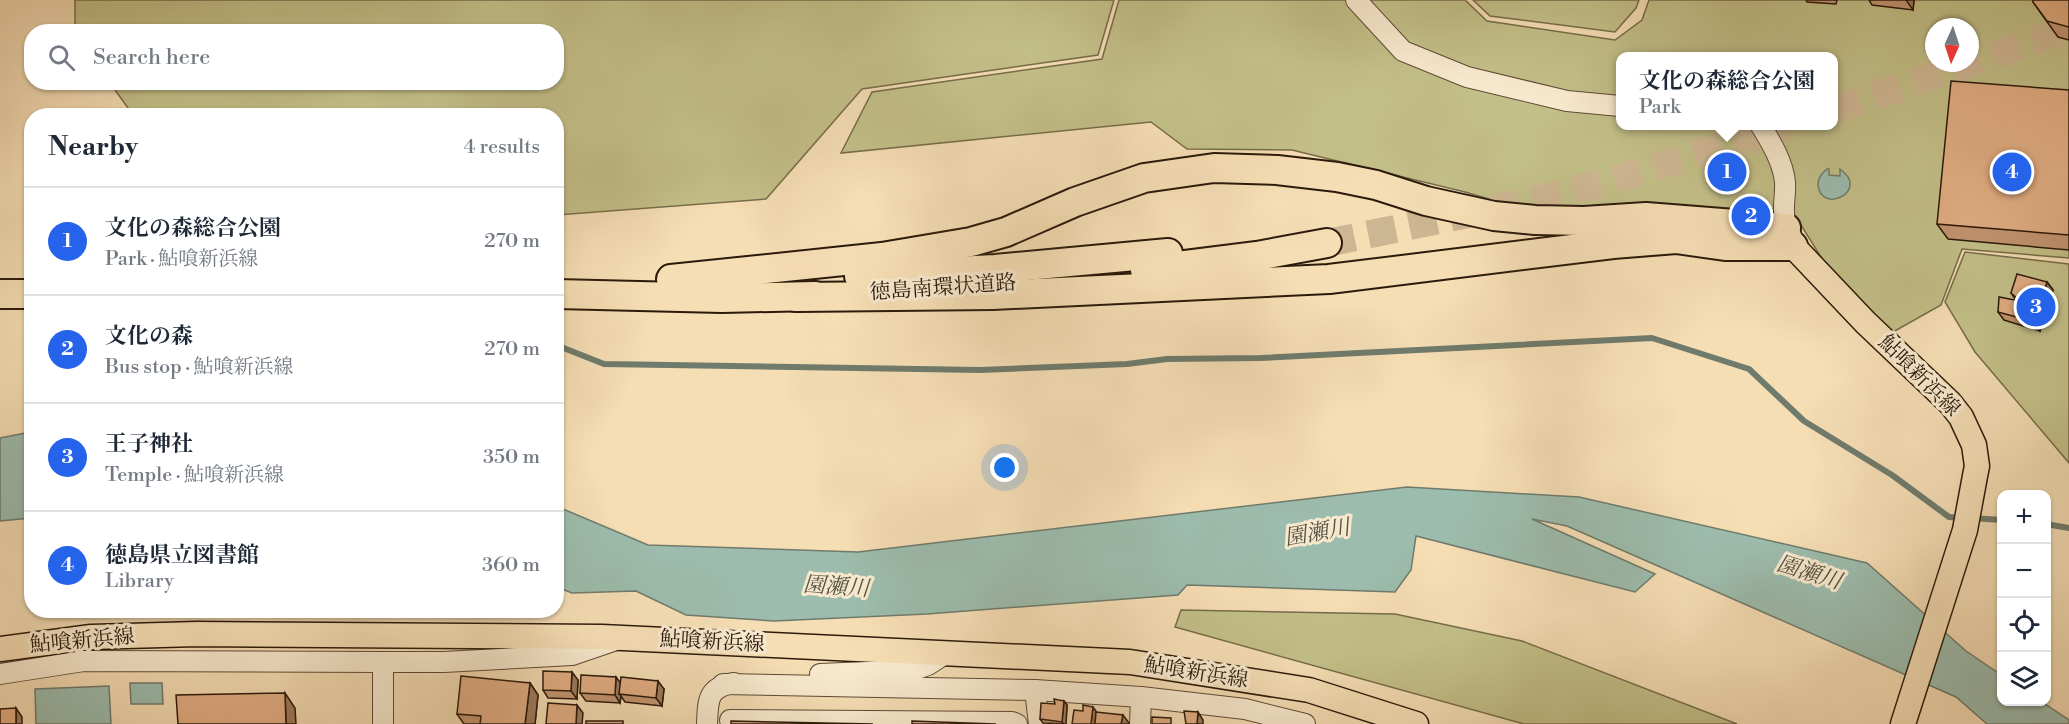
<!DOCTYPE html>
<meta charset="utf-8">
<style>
body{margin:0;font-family:"Libre Bodoni","Noto Serif JP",serif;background:#f2f2f3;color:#1f2937}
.controls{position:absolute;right:18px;bottom:18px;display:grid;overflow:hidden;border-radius:12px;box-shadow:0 2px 4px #0004}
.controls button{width:54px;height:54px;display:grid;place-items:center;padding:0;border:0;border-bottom:2px solid #e0e1e3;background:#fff;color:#1f2937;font:30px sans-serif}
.compass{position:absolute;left:1925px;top:18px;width:54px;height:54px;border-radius:50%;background:#fff;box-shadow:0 2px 4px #0004;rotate:183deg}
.you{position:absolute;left:1005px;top:468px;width:21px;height:21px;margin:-15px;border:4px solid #fff;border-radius:50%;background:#1a73e8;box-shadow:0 0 0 9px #1a73e833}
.badge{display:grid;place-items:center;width:39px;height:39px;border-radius:50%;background:#2563eb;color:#fff;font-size:20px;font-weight:700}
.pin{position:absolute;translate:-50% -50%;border:3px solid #fff;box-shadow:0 2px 6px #0006}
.popup{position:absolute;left:1616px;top:52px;width:222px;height:78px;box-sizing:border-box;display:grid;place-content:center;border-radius:12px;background:#fff;filter:drop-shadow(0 2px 4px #0005);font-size:20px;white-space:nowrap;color:#747a83}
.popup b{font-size:22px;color:#1f2937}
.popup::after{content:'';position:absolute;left:50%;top:100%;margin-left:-12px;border:12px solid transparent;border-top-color:#fff}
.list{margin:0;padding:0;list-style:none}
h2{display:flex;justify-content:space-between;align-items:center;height:78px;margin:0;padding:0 24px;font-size:26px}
h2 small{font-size:20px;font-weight:400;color:#747a83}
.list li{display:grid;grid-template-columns:39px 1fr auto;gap:18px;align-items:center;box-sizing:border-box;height:108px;padding:0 24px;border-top:2px solid #e0e1e3}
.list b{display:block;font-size:22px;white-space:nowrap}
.list p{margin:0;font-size:20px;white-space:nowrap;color:#747a83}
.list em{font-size:20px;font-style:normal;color:#747a83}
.icon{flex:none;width:33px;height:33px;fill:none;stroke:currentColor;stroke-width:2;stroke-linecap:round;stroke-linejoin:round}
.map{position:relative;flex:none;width:2069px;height:724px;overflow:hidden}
.search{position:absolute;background:#fff;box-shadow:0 2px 4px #0004;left:24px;top:24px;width:540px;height:66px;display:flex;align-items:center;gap:15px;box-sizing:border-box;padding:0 21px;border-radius:24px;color:#747a83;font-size:22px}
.panel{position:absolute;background:#fff;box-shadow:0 2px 4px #0004;left:24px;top:108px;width:540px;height:510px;border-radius:24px}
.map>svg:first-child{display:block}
.green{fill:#c3bf88;stroke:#776c4a;stroke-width:1.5;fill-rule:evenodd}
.water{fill:#9cbcad;stroke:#6f7b6c;stroke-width:1.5}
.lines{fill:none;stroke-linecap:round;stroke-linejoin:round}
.stream{stroke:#6f7b6c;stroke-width:6}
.highway-tunnel{stroke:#cdb692;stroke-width:28;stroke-dasharray:28 14;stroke-linecap:butt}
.minor-casing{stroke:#5e4b35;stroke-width:22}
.major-casing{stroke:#2b1a0b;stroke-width:27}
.highway-casing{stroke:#2b1a0b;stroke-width:32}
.minor{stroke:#f8e9ce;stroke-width:20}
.major{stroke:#f5ddb4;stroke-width:24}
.highway{stroke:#f5ddb4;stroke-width:28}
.wall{fill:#c29571;stroke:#2b1a0b;stroke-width:1.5}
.shaded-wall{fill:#9e795c;stroke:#2b1a0b;stroke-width:1.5}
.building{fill:#e1ad83;stroke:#2b1a0b;stroke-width:1.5}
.labels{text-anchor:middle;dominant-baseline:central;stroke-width:6;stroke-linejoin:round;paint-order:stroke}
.street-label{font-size:21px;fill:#2b1a0b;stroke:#f8e9ce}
.water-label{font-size:22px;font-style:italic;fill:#535344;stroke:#f8e9ce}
</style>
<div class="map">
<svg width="2069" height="724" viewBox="0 0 2069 724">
<rect width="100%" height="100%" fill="#f5ddb4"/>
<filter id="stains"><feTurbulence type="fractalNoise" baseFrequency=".00333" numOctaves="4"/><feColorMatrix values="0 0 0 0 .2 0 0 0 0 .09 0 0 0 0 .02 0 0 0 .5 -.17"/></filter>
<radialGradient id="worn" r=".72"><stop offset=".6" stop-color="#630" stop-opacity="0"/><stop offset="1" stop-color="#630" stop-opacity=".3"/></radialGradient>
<g class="green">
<polygon points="75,0 1114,0 1098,55 862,89 766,199 557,215 556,116 133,115 110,83 556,82 556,32 75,31"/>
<path d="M1119 0H1465L1487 21 1615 40 1642 20 1649 0H2069V258L1962 249 1941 305 1893 332 1834 278 1796 217 1534 212 1465 192 1292 150 1187 149 1151 122 841 153 872 92 1102 59ZM1934 27H1970V63H1934ZM1620 57H1834V126H1620Z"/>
<polygon points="1473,0 1639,0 1636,8 1615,32 1490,16"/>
<polygon points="1965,252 2069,264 2069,463 1975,352 1945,302"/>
<polygon points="1181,610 1395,614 1522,641 1737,724 1524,724 1175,627"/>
</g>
<g class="water">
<path d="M1827 169H1829V175L1840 176V169C1871 191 1821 215 1818 185 1818 178 1821 174 1827 169Z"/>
<polygon points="31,432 31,518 0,521 0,438"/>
<polygon points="1407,487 1579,497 1867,563 1966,651 2001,675 2002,702 2042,702 2069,720 2069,724 1987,724 1956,697 1567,526 1532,519 1655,574 1635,592 1416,536 1411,570 1395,592 1187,585 1178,595 927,614 774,621 686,615 636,591 572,593 557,587 556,506 648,545 858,552"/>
<polygon points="130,683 162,683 163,704 131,704"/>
<polygon points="109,686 111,724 36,724 35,689"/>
</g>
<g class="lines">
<g class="stream">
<polyline points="556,345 604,364 980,370 1127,364 1167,359 1260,358 1652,338 1749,369 1804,421 1892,475 1949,517 1961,518"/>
<polyline points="1971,518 2002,520"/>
<polyline points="2046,524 2069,528"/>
</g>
<g class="highway-tunnel">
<polyline points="1834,110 2069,29"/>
<polyline points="1327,243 1536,200 1622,177 1786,126"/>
</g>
<g class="minor-casing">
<g id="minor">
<polyline points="1356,0 1403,51 1467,77 1567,101 1620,106"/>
<path d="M1761 126C1771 142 1783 162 1785 182 1786 199 1781 209 1786 228"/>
<polyline points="0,674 84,661 383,662"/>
<polyline points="820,674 914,670 928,665 945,654"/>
<polyline points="723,684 1035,690 1141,697 1245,709 1305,724"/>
<polyline points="1035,690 1039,724"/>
<polyline points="730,720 1012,722 1017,724"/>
<polyline points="383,724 383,662 444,662 572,655 616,640"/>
<path d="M707 724C708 701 707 687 734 683"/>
<polyline points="1140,724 1141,697"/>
</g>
</g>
<g class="major-casing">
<g id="major">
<polyline points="1786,229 1793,246 1865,322 1950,403 1961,417 1974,445 1977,466 1975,476 1965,530 1903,724"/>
<polyline points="0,649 91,637 197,634 602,637 1130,662 1309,690 1416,724"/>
</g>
</g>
<g class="highway-casing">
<g id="highway">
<polyline points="1145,270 1257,256 1327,243"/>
<polyline points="859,276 995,269 1168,253"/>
<polyline points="671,279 882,257 971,242 1006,232 1075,202 1144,178 1214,168 1277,170 1337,177 1376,185 1426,201 1494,216 1535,220 1584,221 1646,217 1786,228"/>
<polyline points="0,294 32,294"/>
<polyline points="556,294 722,298 815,296"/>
<polyline points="796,297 993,295 1329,279 1613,244 1676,239 1725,246 1793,246"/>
</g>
</g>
<use href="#minor" class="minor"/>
<use href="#major" class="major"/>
<use href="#highway" class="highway"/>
</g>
<g class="wall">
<polygon points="1806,0 1837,0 1836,4 1807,2"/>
<polygon points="1869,0 1914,0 1913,10 1872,5"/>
<polygon points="2069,0 2069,40 2058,37 2033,2"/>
<polygon points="2069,90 2069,250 1948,239 1937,224"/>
<polygon points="2047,282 2053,290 2040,331 2004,320 1998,312 2016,300 2011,293"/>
<polygon points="578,680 577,699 548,698 543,690"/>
<polygon points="530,683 538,695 535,724 464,724 457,714"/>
<polygon points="620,683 664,689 662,706 625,702 621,696 620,703 586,701 580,693"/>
<polygon points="1064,701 1067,705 1066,724 1043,723 1040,719 1055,704"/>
</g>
<g class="shaded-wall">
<polygon points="1906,0 1914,0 1913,10"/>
<polygon points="2047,282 2053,290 2040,331 2035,322"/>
<polygon points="572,672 578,680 577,699 571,691"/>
<polygon points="616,677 622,685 619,694 621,696 620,703 615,695"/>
<polygon points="658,681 664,689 662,706 656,698"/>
<polygon points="530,683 538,695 535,724 525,724"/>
<polygon points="285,693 295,708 296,724 286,724"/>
<polygon points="1064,701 1067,705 1066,724 1064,724 1062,722"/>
<polygon points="577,705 583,713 582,724 576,724"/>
<polygon points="1093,707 1096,711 1095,724 1091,724"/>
<polygon points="16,708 22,717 22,724 16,724"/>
<polygon points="1198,712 1203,720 1203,724 1197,724"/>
<polygon points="1123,715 1129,723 1128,724 1121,724"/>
</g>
<g class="building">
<polygon points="2033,0 2069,0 2069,27 2047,21 2033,2"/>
<polygon points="1951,81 2069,90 2069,235 1937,224"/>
<polygon points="2017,274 2047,282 2035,322 1998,312 1999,297 2020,301 2011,293"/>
<polygon points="543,671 572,672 571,691 543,690"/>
<polygon points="581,675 616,677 615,695 580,693"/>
<polygon points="461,676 530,683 525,724 480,724 481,716 457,714"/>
<polygon points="621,677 658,681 656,698 619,694"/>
<polygon points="285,693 286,724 178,724 176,695"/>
<polygon points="1054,699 1064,701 1062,722 1040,719 1041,703 1055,704"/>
<polygon points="548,703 577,705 576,724 546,724"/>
<polygon points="1083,705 1093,707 1091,724 1072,724 1074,710 1083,711"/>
<polygon points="16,708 16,724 0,724 0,709"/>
<polygon points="1184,711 1198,712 1197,724 1186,724"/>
<polygon points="1096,712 1123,715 1121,724 1095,724"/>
<polygon points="1152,717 1171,718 1171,724 1152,724"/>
<rect x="586" y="721" width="37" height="3"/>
<polygon points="731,721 873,724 731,724"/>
<polygon points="912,721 996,724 912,724"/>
</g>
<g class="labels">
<g class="street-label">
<text transform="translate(943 288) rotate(-4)">徳島南環状道路</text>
<text transform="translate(1919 376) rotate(45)">鮎喰新浜線</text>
<text transform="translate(82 641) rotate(-5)">鮎喰新浜線</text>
<text transform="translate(712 642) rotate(3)">鮎喰新浜線</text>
<text transform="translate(1196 673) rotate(9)">鮎喰新浜線</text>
</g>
<g class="water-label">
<text transform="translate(1317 533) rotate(-10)">園瀬川</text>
<text transform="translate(1809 573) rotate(17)">園瀬川</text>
<text transform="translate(836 587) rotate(4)">園瀬川</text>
</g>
</g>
<rect width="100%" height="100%" filter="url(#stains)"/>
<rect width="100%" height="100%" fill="url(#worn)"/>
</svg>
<div class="controls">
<button>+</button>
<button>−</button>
<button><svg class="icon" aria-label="locate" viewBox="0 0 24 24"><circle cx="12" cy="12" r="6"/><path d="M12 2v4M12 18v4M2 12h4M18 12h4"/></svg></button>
<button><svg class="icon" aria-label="layers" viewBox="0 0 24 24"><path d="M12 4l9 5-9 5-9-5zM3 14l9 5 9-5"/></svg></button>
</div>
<svg class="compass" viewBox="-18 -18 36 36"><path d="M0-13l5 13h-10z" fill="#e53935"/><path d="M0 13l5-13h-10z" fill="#747a83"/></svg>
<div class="you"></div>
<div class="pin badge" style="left:1727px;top:172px">1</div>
<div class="popup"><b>文化の森総合公園</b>Park</div>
<div class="pin badge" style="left:1751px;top:216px">2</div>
<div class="pin badge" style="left:2036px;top:307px">3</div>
<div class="pin badge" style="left:2012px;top:172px">4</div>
<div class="search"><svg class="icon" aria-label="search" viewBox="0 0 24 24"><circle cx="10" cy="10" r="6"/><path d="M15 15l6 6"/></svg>Search here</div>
<section class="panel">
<h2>Nearby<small>4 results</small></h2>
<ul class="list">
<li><span class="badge">1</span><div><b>文化の森総合公園</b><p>Park · 鮎喰新浜線</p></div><em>270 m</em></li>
<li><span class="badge">2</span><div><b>文化の森</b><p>Bus stop · 鮎喰新浜線</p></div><em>270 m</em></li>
<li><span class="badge">3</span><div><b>王子神社</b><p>Temple · 鮎喰新浜線</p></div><em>350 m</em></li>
<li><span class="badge">4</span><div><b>徳島県立図書館</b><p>Library</p></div><em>360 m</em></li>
</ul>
</section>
</div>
